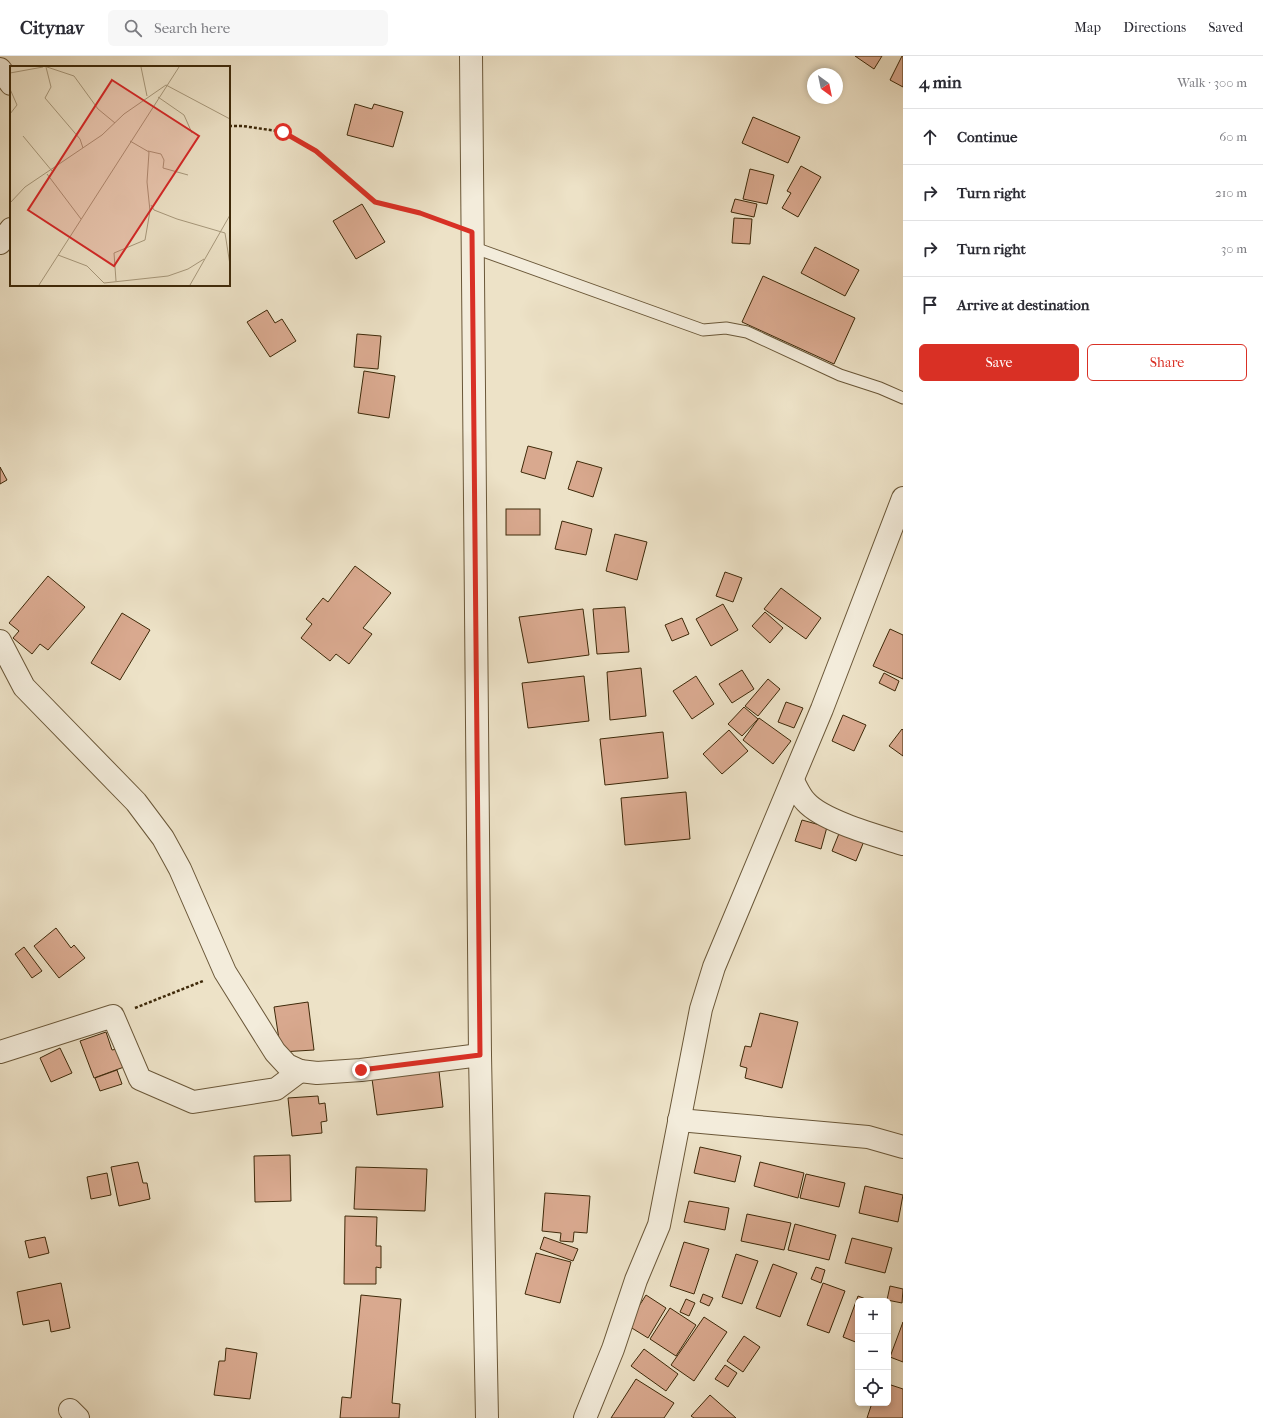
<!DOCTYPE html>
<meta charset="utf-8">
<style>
body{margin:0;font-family:"IM FELL French Canon",serif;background:#f7f7f7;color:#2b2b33}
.controls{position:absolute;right:12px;bottom:12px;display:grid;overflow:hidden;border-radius:6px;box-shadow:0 2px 6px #0003}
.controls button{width:36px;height:36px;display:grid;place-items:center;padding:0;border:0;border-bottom:1px solid #e1e1e2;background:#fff;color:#2b2b33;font:20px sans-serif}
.compass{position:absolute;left:807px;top:12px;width:36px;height:36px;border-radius:50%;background:#fff;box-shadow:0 2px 6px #0003;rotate:147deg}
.stop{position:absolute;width:12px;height:12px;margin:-9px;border:3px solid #d93025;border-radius:50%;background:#fff}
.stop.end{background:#d93025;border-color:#fff;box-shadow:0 1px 4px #0008}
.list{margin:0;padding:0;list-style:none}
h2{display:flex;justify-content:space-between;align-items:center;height:52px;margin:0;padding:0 16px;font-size:17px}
h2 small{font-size:13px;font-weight:400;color:#7c7c81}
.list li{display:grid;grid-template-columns:26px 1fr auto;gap:12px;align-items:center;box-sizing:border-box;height:56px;padding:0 16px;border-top:1px solid #e1e1e2}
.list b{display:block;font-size:15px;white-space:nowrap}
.list em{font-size:13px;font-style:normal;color:#7c7c81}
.actions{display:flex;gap:8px;padding:12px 16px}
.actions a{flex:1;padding:9px 0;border:1px solid #d93025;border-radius:6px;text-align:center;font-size:14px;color:#d93025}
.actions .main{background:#d93025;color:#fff}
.icon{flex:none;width:22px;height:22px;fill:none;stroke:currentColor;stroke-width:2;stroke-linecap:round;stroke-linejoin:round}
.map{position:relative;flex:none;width:903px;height:1362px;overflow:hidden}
header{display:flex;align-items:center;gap:24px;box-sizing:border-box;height:56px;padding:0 20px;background:#fff;border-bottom:1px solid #e1e1e2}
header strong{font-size:19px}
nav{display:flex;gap:22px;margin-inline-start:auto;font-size:14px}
.search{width:280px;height:36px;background:#f7f7f7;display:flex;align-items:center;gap:10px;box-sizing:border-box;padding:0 14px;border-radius:6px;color:#7c7c81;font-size:15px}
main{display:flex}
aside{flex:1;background:#fff}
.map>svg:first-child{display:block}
.building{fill:#d9a98f;stroke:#3e2909}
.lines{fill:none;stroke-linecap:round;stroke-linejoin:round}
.service-casing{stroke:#6a5738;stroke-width:13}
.minor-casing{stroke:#6a5738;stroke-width:24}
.tertiary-casing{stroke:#6a5738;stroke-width:24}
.path{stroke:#3e2909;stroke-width:2.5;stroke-dasharray:3 2;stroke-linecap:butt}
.service{stroke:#f3ecdb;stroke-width:11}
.minor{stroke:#f3ecdb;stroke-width:22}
.tertiary{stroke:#f3ecdb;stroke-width:22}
.route{stroke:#d93025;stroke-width:5}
.inset-road{fill:none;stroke:#a7987b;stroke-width:1}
.view{fill:#d62828;fill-opacity:0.15;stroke:#d62828;stroke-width:2}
.inset-edge{fill:none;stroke:#3e2909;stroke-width:2}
</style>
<header>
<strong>Citynav</strong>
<div class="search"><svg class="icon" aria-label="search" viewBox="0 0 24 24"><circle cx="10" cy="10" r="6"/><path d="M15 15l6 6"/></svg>Search here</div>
<nav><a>Map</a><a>Directions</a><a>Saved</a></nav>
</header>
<main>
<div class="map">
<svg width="903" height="1362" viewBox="0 0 903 1362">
<rect width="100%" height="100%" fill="#ede2c7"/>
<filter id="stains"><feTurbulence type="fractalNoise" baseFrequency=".005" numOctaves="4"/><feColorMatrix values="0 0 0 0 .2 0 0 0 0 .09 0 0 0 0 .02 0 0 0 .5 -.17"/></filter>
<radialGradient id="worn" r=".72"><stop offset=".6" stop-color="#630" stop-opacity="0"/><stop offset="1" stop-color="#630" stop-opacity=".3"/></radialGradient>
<g class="building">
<polygon points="855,0 882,0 874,13"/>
<polygon points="902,0 903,0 903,31 890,24"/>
<polygon points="355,48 372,53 374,48 403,56 393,91 347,79"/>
<polygon points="753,61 800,81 788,107 742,87"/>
<polygon points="801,110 821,121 798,161 782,152 791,137 787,135"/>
<polygon points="750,113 774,119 767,148 743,143"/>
<polygon points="735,143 757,148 754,161 731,156"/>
<polygon points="362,148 385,186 356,203 333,165"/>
<polygon points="734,162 752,163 750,188 732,187"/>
<polygon points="815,191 859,214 845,240 801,217"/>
<polygon points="763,220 855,262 834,308 742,266"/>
<polygon points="267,254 275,267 282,263 296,285 270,301 247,266"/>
<polygon points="357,278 381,280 378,313 354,311"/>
<polygon points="364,315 395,320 389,362 358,357"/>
<polygon points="528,390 552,396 545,423 521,416"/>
<polygon points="577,405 602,412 593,441 568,433"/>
<polygon points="0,411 7,424 0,428"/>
<rect x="506" y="453" width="34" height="26"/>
<polygon points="562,465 592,473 586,499 555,493"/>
<polygon points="615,478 647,486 637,524 606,515"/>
<polygon points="355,510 391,537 363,572 372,578 349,608 336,598 330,605 301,582 312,568 306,563 323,542 328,546"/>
<polygon points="725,516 742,522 733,546 716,540"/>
<polygon points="48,520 85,551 48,594 40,588 32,598 13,582 19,575 9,567"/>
<polygon points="781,532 821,562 806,583 764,553"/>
<polygon points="723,548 738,574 711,590 696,563"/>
<polygon points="625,551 629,596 597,598 593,553"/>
<polygon points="583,553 589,599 528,607 519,561"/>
<polygon points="765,556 783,572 770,587 752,570"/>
<polygon points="122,557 150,574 120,624 91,607"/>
<polygon points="682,562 689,578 672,585 665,569"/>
<polygon points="890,573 903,579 903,623 873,610"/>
<polygon points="641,612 646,660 610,664 607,616"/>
<polygon points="742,614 754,633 732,647 719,628"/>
<polygon points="884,617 899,625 895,635 879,627"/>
<polygon points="584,620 589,665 528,672 522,627"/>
<polygon points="696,620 714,648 692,663 673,635"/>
<polygon points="768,623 780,633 758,660 745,650"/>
<polygon points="786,646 803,652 794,672 778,666"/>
<polygon points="744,651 758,663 742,680 728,668"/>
<polygon points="843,659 866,669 854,695 832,685"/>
<polygon points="759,662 791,685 773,708 743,684"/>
<polygon points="902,673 903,674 903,700 889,690"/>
<polygon points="729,674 748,695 722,718 703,698"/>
<polygon points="663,676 668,722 605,729 600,683"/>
<polygon points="686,736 690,783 625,789 621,742"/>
<polygon points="802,764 827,771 821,793 795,785"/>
<polygon points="840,775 864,785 856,805 832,795"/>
<polygon points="56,872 71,892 74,889 85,902 59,922 34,890"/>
<polygon points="24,891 42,915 32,922 15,898"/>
<polygon points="308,946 314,994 281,996 274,951"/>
<polygon points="760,957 798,966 782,1032 745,1022 747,1012 740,1010 745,990 751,991"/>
<polygon points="106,976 112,994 117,993 124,1011 94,1022 80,985"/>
<polygon points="60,992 72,1017 51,1026 40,1002"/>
<polygon points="117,1014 122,1028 100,1035 95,1022"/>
<polygon points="439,1015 443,1051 377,1059 372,1023"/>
<polygon points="318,1040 319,1048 325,1047 327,1065 321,1066 322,1077 292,1080 288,1042"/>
<polygon points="700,1091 741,1100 735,1126 694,1117"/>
<polygon points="290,1099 291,1145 255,1146 254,1100"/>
<polygon points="138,1106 143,1127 147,1127 150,1143 119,1150 111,1111"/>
<polygon points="760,1106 804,1117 798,1142 754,1130"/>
<polygon points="356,1111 427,1113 425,1155 354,1153"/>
<polygon points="107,1117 111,1139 91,1143 87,1121"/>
<polygon points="806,1118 845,1127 839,1151 800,1142"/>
<polygon points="865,1130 903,1139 898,1166 859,1157"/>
<polygon points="545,1137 590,1140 587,1177 574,1176 573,1186 560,1185 561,1177 542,1175"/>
<polygon points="689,1145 729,1152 725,1174 684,1166"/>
<polygon points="747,1158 791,1167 784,1194 741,1185"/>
<polygon points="345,1160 377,1161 376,1190 381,1190 381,1212 376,1211 376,1228 344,1228"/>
<polygon points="795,1168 836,1179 829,1204 788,1194"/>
<polygon points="45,1181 49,1197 29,1202 25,1185"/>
<polygon points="544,1181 578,1193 573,1205 540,1193"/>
<polygon points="852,1182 892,1192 885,1217 845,1207"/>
<polygon points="684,1186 709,1193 694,1238 670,1230"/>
<polygon points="536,1197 571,1206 560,1247 525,1238"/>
<polygon points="736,1198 758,1205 742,1248 722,1241"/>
<polygon points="773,1208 797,1217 780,1261 756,1252"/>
<polygon points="816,1211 825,1214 821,1227 811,1223"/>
<polygon points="61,1227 70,1272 51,1276 49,1264 23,1269 17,1236"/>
<polygon points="823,1227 845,1235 829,1277 807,1269"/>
<polygon points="890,1230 903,1233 902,1247 887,1244"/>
<polygon points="703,1238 713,1242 709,1250 700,1246"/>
<polygon points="361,1239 401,1243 392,1347 400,1348 399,1362 340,1362 342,1341 351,1342"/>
<polygon points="646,1239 666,1252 648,1282 627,1269"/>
<polygon points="858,1240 871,1245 858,1245 858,1287 843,1281"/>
<polygon points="686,1243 695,1247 689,1260 680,1256"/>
<polygon points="670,1252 696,1269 676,1300 650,1283"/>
<polygon points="704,1261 727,1276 694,1325 671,1309"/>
<polygon points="903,1266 903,1306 890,1301"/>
<polygon points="744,1280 760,1291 743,1316 727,1305"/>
<polygon points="226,1292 257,1297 250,1343 214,1339 219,1305 225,1305"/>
<polygon points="644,1293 678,1318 666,1335 631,1310"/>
<polygon points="725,1309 737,1317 728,1331 715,1323"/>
<polygon points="636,1323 674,1347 664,1362 611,1362"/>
<polygon points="888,1328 903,1333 903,1362 867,1362 872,1347 888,1347"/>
<polygon points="710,1339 736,1362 694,1362 691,1360"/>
</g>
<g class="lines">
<g class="service-casing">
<polyline id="service" points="472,191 703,274 726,272 747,276 840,319 880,332 903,342"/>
</g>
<g class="minor-casing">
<g id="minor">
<polyline points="0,13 11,28"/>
<polyline points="0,187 11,173"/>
<polyline points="0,585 24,631 136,746 163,782 180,813 225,916 275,996 287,1009 300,1015 317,1017 361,1014 480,999"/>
<path d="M793 725C797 732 800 740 806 746 823 765 878 780 903 788"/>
<polyline points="0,996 113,960 140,1023 193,1046 276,1033 300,1015"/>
<polyline points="679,1064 868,1081 903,1091"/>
<polyline points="70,1354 78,1362"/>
<polyline points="585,1362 613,1293 636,1224 659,1169 701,953 714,911 822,653 903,442"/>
</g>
</g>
<g class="tertiary-casing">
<polyline id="tertiary" points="471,0 480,999 487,1362"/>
</g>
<g class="path">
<polyline points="229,70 243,70 283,76 316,95 375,146 420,157 449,168"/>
<polyline points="135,952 203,925"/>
</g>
<use href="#service" class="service"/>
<use href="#minor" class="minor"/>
<use href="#tertiary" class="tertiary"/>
</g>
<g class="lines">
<polyline class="route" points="283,76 316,95 375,146 420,157 472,176 480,999 361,1014"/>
</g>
<g transform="translate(10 10)">
<rect width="220" height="220" fill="#ede2c7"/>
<path class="inset-road" d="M36 1 41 21 35 32 70 73 73 82M37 1 64 10 88 43 105 57M131 1 137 30M0 7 33 1M0 23 7 39 0 48M148 31 174 49 182 67M13 70 42 105M138 85 151 88 154 94 153 102 178 109M37 108 71 153M0 137 15 121 92 69 114 48 156 19 220 53M141 139 144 144 167 153 215 167 220 199M48 189 77 200 94 217 158 210 178 203 194 193M106 215 104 187 135 174 140 145 137 116 139 86 120 75M29 219 169 1M180 219 220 149"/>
<path class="view" d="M102 14 189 70 104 200 18 144Z"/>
<rect width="220" height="220" class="inset-edge"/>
</g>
<rect width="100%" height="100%" filter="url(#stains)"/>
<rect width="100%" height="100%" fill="url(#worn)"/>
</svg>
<div class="controls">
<button>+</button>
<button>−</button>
<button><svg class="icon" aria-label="locate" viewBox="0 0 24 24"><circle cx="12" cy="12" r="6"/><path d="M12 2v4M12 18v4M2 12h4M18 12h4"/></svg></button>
</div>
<svg class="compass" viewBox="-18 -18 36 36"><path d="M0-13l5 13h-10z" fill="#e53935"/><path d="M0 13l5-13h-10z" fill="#7c7c81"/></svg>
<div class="stop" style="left:283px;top:76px"></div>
<div class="stop end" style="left:361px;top:1014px"></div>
</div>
<aside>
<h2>4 min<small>Walk · 300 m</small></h2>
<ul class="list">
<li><svg class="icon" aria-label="ahead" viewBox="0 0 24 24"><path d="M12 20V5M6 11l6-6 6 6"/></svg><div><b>Continue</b></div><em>60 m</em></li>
<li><svg class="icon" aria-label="right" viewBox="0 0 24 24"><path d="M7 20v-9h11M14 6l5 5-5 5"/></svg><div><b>Turn right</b></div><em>210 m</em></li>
<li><svg class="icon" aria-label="right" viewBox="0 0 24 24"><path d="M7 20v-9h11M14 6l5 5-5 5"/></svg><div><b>Turn right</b></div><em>30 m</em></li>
<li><svg class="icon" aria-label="arrive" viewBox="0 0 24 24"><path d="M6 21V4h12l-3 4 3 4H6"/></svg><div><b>Arrive at destination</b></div></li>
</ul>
<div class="actions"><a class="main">Save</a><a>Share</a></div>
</aside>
</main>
